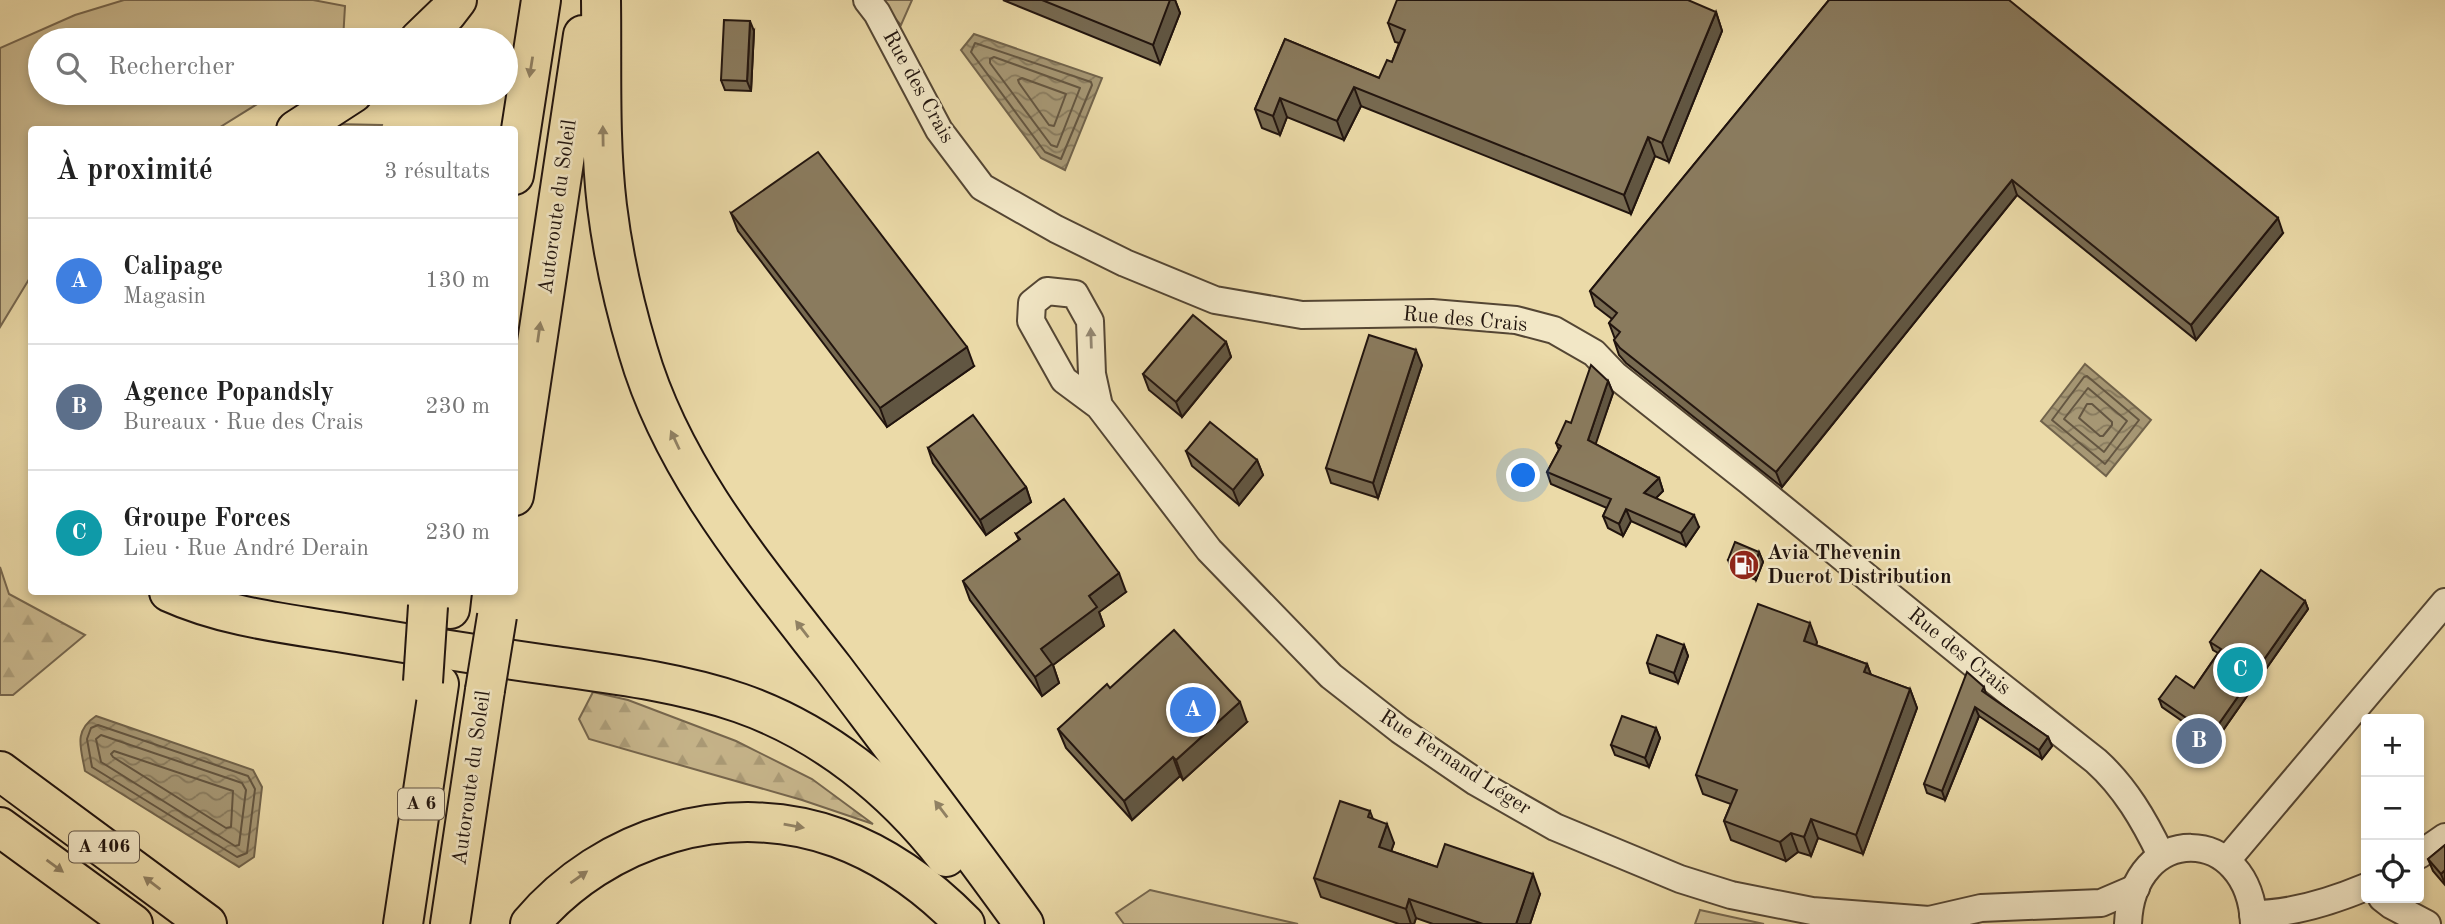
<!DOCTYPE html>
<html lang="fr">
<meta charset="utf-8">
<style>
body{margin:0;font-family:"Old Standard TT",serif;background:#f2f2f2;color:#222}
.controls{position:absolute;right:21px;bottom:21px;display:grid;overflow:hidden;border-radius:7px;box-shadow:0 4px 10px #0003}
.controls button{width:63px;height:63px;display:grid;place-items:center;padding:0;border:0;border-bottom:2px solid #e0e0e0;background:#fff;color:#222;font:35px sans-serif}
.you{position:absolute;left:1524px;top:476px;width:24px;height:24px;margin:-18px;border:5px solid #fff;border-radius:50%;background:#1a73e8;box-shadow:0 0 0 10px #1a73e833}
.badge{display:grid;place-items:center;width:46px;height:46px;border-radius:50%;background:#111827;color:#fff;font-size:23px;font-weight:700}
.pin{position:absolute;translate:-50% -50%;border:4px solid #fff;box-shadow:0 2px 7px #0006}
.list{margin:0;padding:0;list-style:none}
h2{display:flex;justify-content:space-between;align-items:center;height:91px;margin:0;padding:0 28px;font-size:30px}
h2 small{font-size:23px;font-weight:400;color:#767676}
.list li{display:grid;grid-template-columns:46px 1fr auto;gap:21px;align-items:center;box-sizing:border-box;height:126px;padding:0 28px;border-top:2px solid #e0e0e0}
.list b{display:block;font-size:26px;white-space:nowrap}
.list p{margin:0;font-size:23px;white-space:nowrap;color:#767676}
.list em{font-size:23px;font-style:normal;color:#767676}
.icon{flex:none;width:38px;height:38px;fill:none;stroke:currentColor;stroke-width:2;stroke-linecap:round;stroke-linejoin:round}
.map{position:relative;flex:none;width:2445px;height:924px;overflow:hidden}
.search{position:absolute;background:#fff;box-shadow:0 4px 10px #0003;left:28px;top:28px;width:490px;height:77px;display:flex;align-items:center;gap:18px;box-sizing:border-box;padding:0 24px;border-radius:38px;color:#767676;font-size:26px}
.panel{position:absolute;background:#fff;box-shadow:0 4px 10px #0003;left:28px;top:126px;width:490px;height:469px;border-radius:7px}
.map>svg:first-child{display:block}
.green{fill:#c9b88e;stroke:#75664e;stroke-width:2}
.forest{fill:url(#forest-firs);stroke:#75664e;stroke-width:2}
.water{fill:url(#water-waves);stroke:#71634b;stroke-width:2}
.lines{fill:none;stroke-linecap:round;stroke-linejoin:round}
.shore{stroke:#645641;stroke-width:2}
.minor-casing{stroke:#544634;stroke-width:30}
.highway-casing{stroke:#21140e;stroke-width:42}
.minor{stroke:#f2e7c6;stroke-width:26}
.highway{stroke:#ebdaa8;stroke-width:38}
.highway-bridge-casing{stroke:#21140e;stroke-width:42;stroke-linecap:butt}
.highway-bridge{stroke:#ebdaa8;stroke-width:38}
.wall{fill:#776a51;stroke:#21140e;stroke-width:2}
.shaded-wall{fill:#615642;stroke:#21140e;stroke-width:2}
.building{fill:#8a7b5e;stroke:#21140e;stroke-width:2}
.oneway{fill:#908163}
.oneway2{fill:#948873}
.labels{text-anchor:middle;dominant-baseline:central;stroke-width:5;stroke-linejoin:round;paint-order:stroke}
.shield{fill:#f2e7c6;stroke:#605345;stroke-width:2}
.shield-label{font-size:19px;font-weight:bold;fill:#21140e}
.street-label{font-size:21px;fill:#21140e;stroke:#f2e7c6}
.poi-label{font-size:21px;font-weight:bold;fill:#21140e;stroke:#f2e7c6;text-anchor:start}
</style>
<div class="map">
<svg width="2445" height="924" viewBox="0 0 2445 924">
<defs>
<pattern id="forest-firs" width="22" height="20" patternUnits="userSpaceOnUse" patternTransform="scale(1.75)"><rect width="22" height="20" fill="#c9b88e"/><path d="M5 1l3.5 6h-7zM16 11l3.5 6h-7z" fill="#ac9d79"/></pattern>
<pattern id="water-waves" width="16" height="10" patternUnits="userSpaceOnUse" patternTransform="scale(1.75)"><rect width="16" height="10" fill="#a69774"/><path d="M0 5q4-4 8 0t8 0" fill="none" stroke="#877a5e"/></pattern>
</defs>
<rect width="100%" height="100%" fill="#ebdaa8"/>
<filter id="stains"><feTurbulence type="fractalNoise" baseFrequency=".00286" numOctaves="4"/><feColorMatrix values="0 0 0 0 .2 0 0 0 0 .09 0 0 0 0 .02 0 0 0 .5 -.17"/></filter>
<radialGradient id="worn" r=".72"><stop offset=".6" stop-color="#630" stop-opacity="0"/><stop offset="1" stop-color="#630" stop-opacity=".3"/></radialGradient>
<g class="green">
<polygon points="124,0 313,0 345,6 343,40 40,40 40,93 275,93 217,129 32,130 31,276 0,327 0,48 75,15"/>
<polygon points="878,0 912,0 901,25"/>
<polygon points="1150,890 1298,924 1124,924 1116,913"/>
<polygon points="1700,910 1764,924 1695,924"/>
</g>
<g class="forest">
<polygon points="334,124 382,125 381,129 331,130"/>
<polygon points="0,567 9,594 85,635 13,695 0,695"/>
<polygon points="593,692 628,700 736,741 812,779 873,824 802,800 589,739 579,719"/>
</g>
<g class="water">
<polygon points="974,34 1102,78 1065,170 1041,158 961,50"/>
<polygon points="2085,364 2151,420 2106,476 2041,421"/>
<path d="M96 716 253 770 262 787 254 857 239 867 85 771C81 748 73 731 96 716Z"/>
</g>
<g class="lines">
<g class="shore">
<polygon points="975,43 1091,82 1092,85 1061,159 1045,152 971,52"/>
<polygon points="994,57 1080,88 1057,147 1051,145 990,63 990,59"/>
<polygon points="1022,78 1066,94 1054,126 1049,125 1019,83 1018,80"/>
<polygon points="2087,376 2139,420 2105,464 2052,420 2084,377"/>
<polygon points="2088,388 2127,421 2104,452 2064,419"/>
<polygon points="2087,404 2092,404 2112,422 2112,425 2103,436 2100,436 2079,418"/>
<polygon points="98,725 248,776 255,789 247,853 237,857 92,767 87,739 91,728"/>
<polygon points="101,735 242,783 246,790 239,845 235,846 101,762 96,739"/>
<polygon points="114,751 233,791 231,827 226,828 113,757 111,754"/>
</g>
<g class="minor-casing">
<g id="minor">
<path d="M867 0 877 13 939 130 982 187 1056 229 1125 263 1215 300 1302 315 1432 313 1516 320 1554 330 1594 353 1615 375 1749 481 1982 671 2096 761C2125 787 2144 820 2161 855"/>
<polyline points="1099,406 1092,374 1090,321 1075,294 1047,291 1032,303 1031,321 1064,380 1099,406 1209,550 1331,676 1400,730 1476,782 1555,827 1680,879 1731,895 1812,911 1929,920"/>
<polyline points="2419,855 2445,837"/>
<polyline points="2227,860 2445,602"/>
<polyline points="2382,898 2391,905 2427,924"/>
<path d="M2253 914C2292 914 2330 902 2366 887"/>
<polyline points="1949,924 1929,920 1981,908 2101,903 2136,888"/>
<path d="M2128 924C2132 822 2250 823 2254 924"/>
</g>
</g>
<g class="highway-casing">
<g id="highway">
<path d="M601 0C602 68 599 139 607 206 613 255 624 304 638 351 673 472 758 571 834 669 898 754 962 838 1024 924"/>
<polyline points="419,40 447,13 457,0"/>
<polyline points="296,130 353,93"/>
<polyline points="514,175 541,0"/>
<polyline points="514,496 583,35"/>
<path d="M169 592C222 616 281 623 338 632 408 644 478 655 548 665 612 674 679 682 740 703 823 732 893 789 946 857"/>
<polyline points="450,609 452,592"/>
<polyline points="0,771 207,924"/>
<polyline points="0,827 133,924"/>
<polyline points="403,924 439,684"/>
<polyline points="450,924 485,690"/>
<path d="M530 924C604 836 729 798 838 838 887 856 929 887 965 924"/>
</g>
</g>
<use href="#minor" class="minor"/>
<use href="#highway" class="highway"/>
<g class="highway-bridge-casing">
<g id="highway-bridge">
<polyline points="423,682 428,606"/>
<polyline points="485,690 497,616"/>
</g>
</g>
<use href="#highway-bridge" class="highway-bridge"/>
</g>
<g class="wall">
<polygon points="1003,0 1175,0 1180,13 1160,64"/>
<polygon points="1829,0 2283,233 2196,340 2017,195 1782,487 1626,363 1619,355 1614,340 1615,339 1609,323 1612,319 1595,306 1590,291"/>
<polygon points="1716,12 1722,31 1669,162 1655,156 1631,214 1361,106 1344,140 1287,117 1280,135 1262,128 1255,109 1285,39 1379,78 1392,62 1399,43 1395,42 1388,23"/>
<polygon points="754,31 751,91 725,90 721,80"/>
<polygon points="731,213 974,366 887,427 738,231"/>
<polygon points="1226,342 1231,357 1182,417 1149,390 1143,374"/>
<polygon points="1422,365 1378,498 1331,483 1326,468"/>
<polygon points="1608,381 1613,393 1595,444 1659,478 1663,491 1656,498 1699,527 1686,546 1631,521 1623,536 1608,528 1603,516 1607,508 1551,484 1547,472 1559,450 1556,443 1571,423"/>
<polygon points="928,448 1026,487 1031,502 986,535 933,463"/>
<polygon points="1186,451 1257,460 1263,475 1239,505 1192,466"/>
<polygon points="1016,534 1126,592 1099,612 1104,626 1053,665 1059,683 1042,696 970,600 963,581 1019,540"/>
<polygon points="1759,552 1763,562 1756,580 1732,570 1728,560"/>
<polygon points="2305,601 2308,609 2214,743 2162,707 2159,699 2194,688 2218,653 2213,650 2210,642"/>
<polygon points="1817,642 1816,645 1867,664 1871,675 1910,689 1917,708 1863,854 1818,838 1811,856 1798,852 1786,861 1731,840 1724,821 1731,804 1703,794 1696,775"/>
<polygon points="1684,645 1688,656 1678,683 1650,673 1647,663"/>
<polygon points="1984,687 1986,694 2048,737 2052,746 2042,759 1979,716 1945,800 1927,793 1924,784"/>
<polygon points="1110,688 1247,722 1183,780 1180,776 1132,820 1066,748 1058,729"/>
<polygon points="1656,728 1660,738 1649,767 1615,755 1611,745"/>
<polygon points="1370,811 1373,819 1394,843 1391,851 1437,867 1540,894 1530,924 1433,924 1416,918 1414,924 1399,924 1321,897 1314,878"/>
<polygon points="2445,845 2445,885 2433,871 2428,859"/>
</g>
<g class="shaded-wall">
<polygon points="1167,0 1175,0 1180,13 1160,64 1153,45"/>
<polygon points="1716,12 1722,31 1669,162 1662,143"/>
<polygon points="750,21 754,31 751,91 747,81"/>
<polygon points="1354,87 1361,106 1344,140 1337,121"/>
<polygon points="1280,98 1287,117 1280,135 1273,116"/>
<polygon points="1648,137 1655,156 1631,214 1624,195"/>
<polygon points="2012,180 2017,195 1782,487 1776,472"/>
<polygon points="2278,218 2283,233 2196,340 2191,325"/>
<polygon points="1226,342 1231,357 1182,417 1176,402"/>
<polygon points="967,347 974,366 887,427 880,408"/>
<polygon points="1416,350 1422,365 1378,498 1373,483"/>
<polygon points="1608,381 1613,393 1593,452 1588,440"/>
<polygon points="1257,460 1263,475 1239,505 1233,490"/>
<polygon points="1659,478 1663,491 1649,505 1644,493"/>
<polygon points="1026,487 1031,502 986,535 980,520"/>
<polygon points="1626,509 1631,521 1623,536 1619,524"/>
<polygon points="1694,515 1699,527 1686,546 1681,533"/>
<polygon points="1759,552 1763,562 1756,580 1753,570"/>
<polygon points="1119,573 1126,592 1099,612 1104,626 1053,665 1059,683 1042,696 1035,677 1041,649 1089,596"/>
<polygon points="2305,601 2308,609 2214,743 2211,735"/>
<polygon points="1810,623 1817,642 1811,660 1804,641"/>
<polygon points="1684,645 1688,656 1678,683 1674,673"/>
<polygon points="1867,664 1874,683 1864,672"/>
<polygon points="1910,689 1917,708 1863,854 1856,835"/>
<polygon points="1240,702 1247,722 1183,780 1176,760"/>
<polygon points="1975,707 1979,716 1945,800 1942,791"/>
<polygon points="1656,728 1660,738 1649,767 1645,758"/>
<polygon points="2048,737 2052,746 2042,759 2039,750"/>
<polygon points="1173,757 1180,776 1132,820 1124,801"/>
<polygon points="1811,819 1818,838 1811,856 1804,837"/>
<polygon points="1387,824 1394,843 1386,866 1379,847"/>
<polygon points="1791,833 1798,852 1786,861 1780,842"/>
<polygon points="2445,870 2445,884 2441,874"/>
<polygon points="1533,874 1540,894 1530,924 1516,924"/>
<polygon points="1409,899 1416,918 1414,924 1411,924 1406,909"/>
</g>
<g class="building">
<polygon points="1042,0 1170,0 1153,45"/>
<polygon points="1397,0 1688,0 1716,12 1662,143 1648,137 1624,195 1354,87 1337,121 1280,98 1273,116 1255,109 1285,39 1379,78 1387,60 1392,62 1405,30 1388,23"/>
<polygon points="1829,0 2009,0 2278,218 2191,325 2012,180 1776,472 1620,348 1614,340 1620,332 1609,323 1617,313 1590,291"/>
<polygon points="724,20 750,21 747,81 721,80"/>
<polygon points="818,152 967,347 880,408 731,213"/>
<polygon points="1193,315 1226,342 1176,402 1143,374"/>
<polygon points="1369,335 1416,350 1373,483 1326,468"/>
<polygon points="1591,365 1608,381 1588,440 1659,478 1644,493 1694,515 1681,533 1626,509 1619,524 1603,516 1611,499 1547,472 1561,446 1556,443 1566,421 1571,423"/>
<polygon points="973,415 1026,487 980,520 928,448"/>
<polygon points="1210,422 1257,460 1233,490 1186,451"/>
<polygon points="1064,499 1119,573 1089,596 1097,607 1041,649 1052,664 1035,677 963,581 1020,539 1016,534"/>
<polygon points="1735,542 1759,552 1753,570 1728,560"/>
<polygon points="2261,570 2305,601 2211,735 2159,699 2176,676 2194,688 2221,649 2210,642"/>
<polygon points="1758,604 1810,623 1804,641 1867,664 1864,672 1910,689 1856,835 1811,819 1804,837 1791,833 1780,842 1724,821 1737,790 1696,775"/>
<polygon points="1174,630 1240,702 1176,760 1173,757 1124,801 1058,729 1107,684 1110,688"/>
<polygon points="1657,635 1684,645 1674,673 1647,663"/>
<polygon points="1967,672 1984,687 1982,691 2048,737 2039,750 1975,707 1942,791 1924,784"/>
<polygon points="1622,716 1656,728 1645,758 1611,745"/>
<polygon points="1340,801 1370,811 1368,817 1387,824 1379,847 1437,867 1445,844 1533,874 1516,924 1483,924 1409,899 1406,909 1314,878"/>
<polygon points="2445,845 2445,870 2441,874 2428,859"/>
</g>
<defs><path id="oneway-solid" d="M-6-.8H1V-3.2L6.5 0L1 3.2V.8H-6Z" transform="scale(1.75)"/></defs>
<g class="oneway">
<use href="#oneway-solid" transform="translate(531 67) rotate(99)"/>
<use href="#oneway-solid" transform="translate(603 136) rotate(-91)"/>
<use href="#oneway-solid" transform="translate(539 332) rotate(-82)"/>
<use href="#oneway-solid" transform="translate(675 440) rotate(-115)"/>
<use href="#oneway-solid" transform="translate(802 629) rotate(-128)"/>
<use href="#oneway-solid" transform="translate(941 809) rotate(-127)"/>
<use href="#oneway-solid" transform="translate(794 826) rotate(10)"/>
<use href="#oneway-solid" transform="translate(55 866) rotate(36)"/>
<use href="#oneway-solid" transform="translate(579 877) rotate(-35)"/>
<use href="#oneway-solid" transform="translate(152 883) rotate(-143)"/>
</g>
<use class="oneway2" href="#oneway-solid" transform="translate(1091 338) rotate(-92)"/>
<defs>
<g id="fuel-disc" transform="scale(1.575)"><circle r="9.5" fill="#8f2418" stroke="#f2e7c6"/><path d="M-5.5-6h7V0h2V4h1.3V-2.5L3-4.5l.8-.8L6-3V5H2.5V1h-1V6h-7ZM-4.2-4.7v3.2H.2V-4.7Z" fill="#fff"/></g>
</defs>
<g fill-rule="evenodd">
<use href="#fuel-disc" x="1744" y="565"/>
</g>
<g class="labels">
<g class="shield">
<rect x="398" y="788.5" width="46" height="31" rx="5"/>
<rect x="69" y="831.5" width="70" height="31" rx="5"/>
</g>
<g class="shield-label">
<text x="421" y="804">A 6</text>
<text x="104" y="847">A 406</text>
</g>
<g class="street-label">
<text transform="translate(918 87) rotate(61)">Rue des Crais</text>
<text transform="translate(558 207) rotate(-82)">Autoroute du Soleil</text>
<text transform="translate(1465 320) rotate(5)">Rue des Crais</text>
<text transform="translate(1959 652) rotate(39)">Rue des Crais</text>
<text transform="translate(1455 763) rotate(33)">Rue Fernand Léger</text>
<text transform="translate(472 778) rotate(-82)">Autoroute du Soleil</text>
</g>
<g class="poi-label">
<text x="1767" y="553">Avia Thevenin<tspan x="1767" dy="24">Ducrot Distribution</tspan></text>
</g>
</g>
<rect width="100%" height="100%" filter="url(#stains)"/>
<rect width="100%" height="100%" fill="url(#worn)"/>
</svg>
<div class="controls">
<button>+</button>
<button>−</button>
<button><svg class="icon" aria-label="locate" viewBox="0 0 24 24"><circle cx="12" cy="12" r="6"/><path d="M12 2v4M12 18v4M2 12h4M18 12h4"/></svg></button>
</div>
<div class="you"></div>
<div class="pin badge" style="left:1193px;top:710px;background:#3f7fe0">A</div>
<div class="pin badge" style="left:2199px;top:741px;background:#5c6f8a">B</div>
<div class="pin badge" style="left:2240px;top:670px;background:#0f9aa8">C</div>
<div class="search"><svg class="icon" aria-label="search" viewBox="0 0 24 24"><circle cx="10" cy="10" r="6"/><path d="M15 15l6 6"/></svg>Rechercher</div>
<section class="panel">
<h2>À proximité<small>3 résultats</small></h2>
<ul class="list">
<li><span class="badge" style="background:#3f7fe0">A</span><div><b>Calipage</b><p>Magasin</p></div><em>130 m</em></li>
<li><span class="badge" style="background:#5c6f8a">B</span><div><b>Agence Popandsly</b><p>Bureaux · Rue des Crais</p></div><em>230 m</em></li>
<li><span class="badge" style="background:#0f9aa8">C</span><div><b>Groupe Forces</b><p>Lieu · Rue André Derain</p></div><em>230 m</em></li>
</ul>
</section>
</div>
